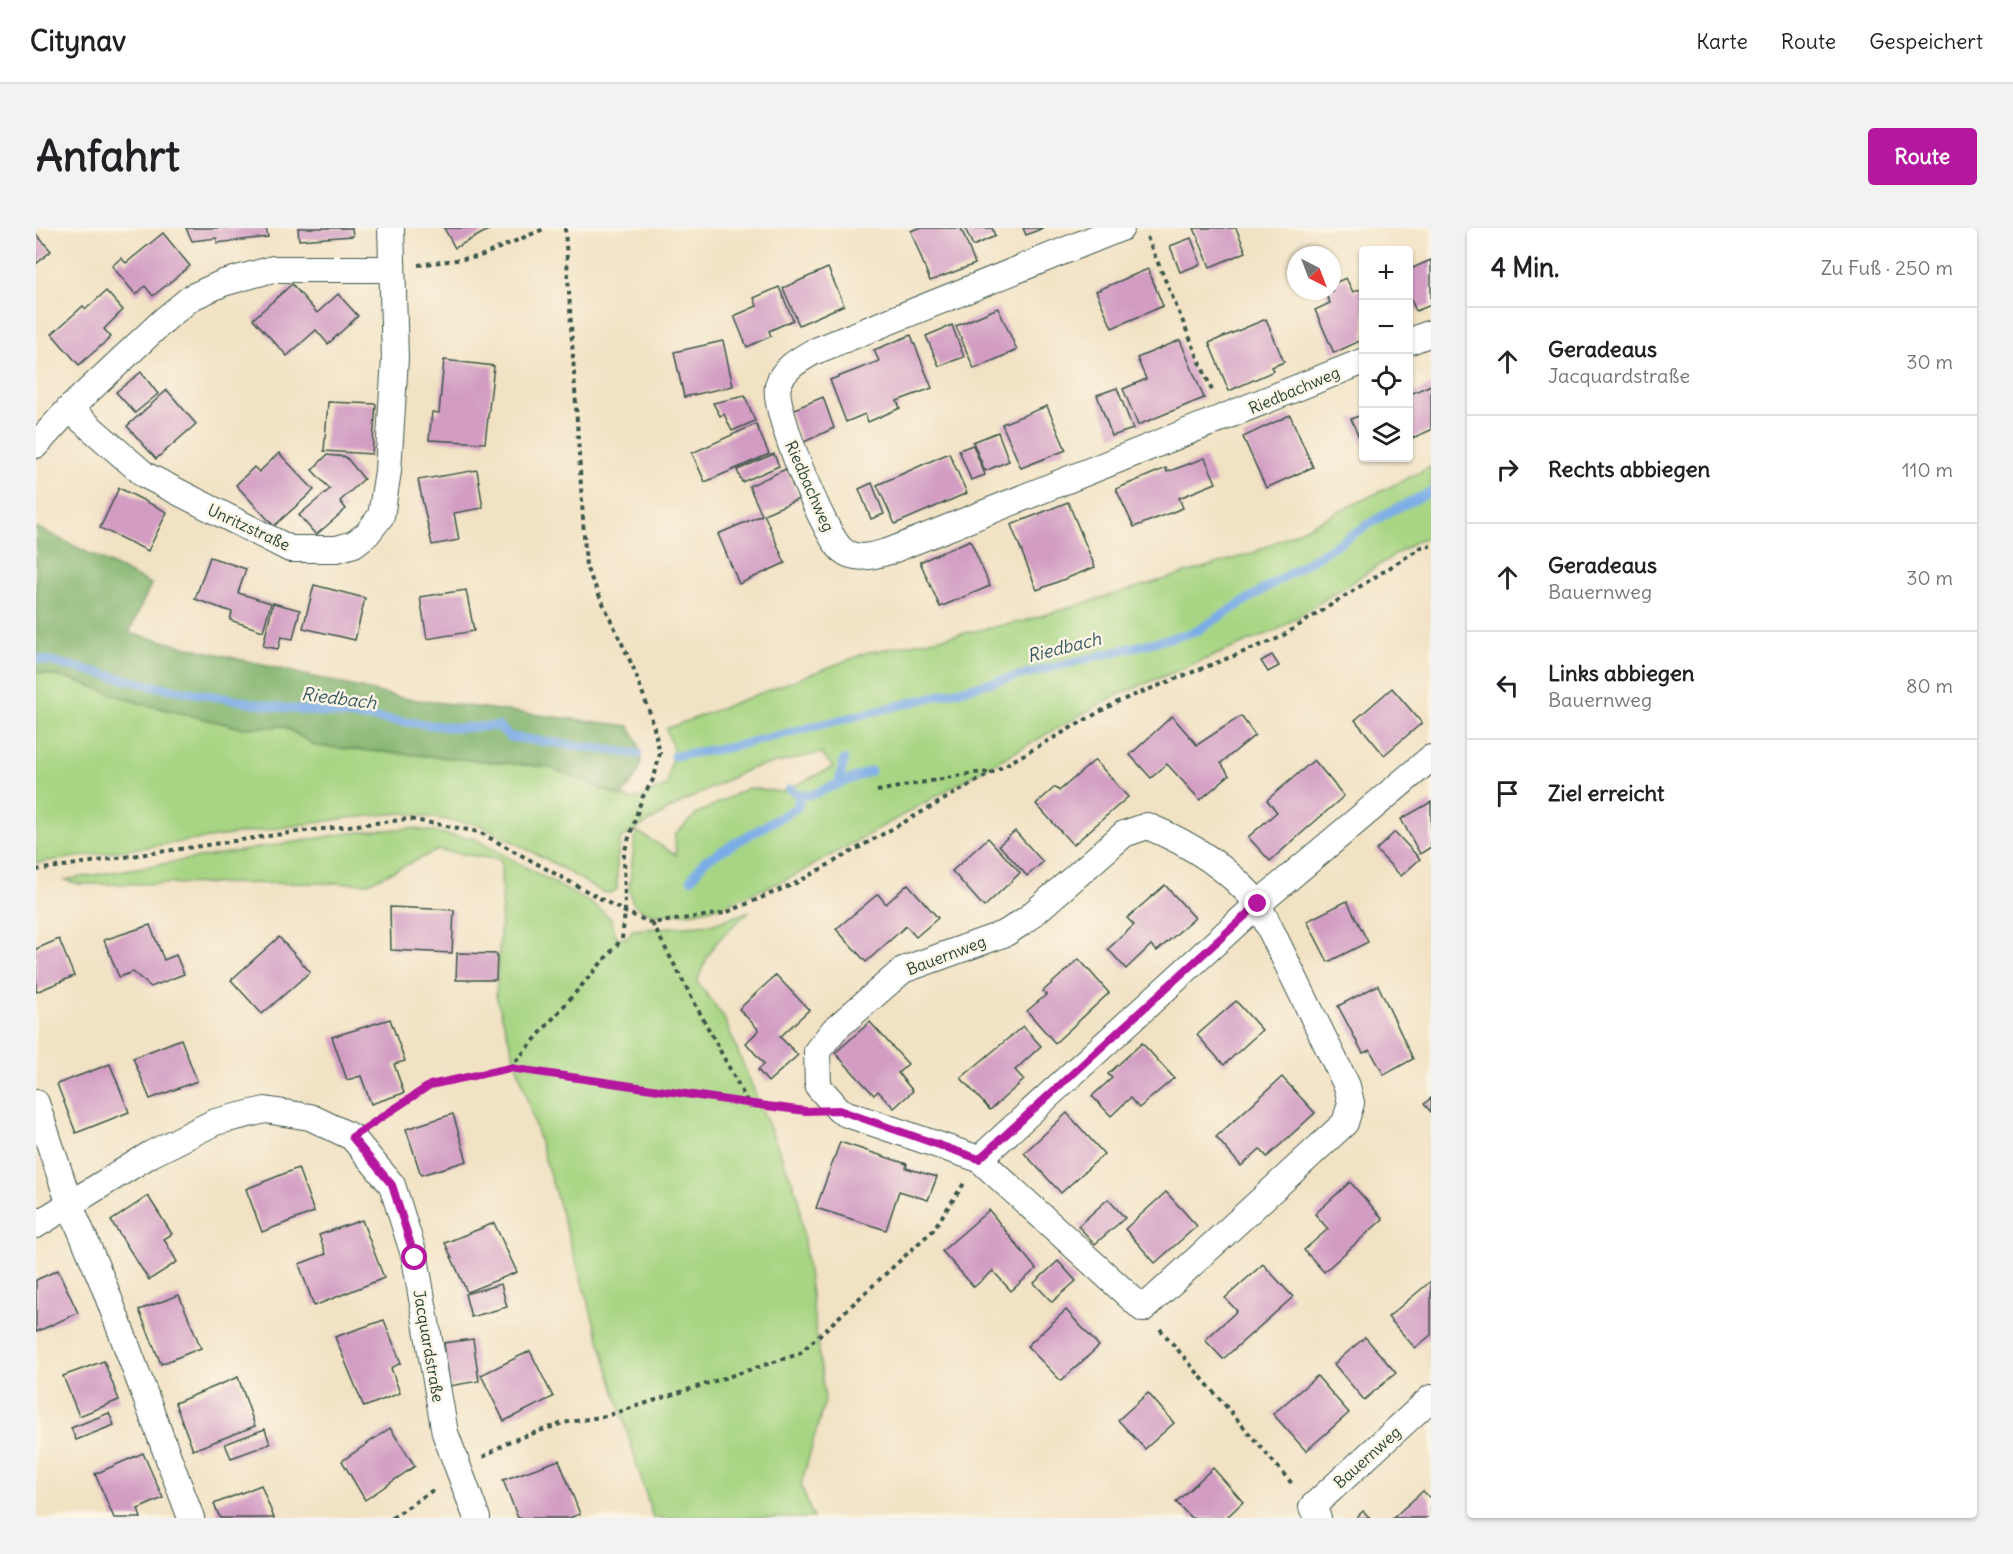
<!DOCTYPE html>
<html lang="de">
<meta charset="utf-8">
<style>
body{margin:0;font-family:Delius,sans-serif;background:#f2f2f2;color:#202124}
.controls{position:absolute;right:18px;top:18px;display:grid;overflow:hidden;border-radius:6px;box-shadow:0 2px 4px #0004}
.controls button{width:54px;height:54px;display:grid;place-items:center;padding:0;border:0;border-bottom:2px solid #e0e0e0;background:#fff;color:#202124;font:30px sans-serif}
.compass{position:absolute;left:1251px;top:18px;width:54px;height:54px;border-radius:50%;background:#fff;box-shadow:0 2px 4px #0004;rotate:138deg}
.stop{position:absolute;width:18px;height:18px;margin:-14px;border:4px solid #b5179e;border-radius:50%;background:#fff}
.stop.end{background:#b5179e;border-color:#fff;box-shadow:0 2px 6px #0008}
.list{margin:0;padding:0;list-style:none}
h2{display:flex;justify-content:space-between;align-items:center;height:78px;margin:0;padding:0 24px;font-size:26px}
h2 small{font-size:20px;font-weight:400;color:#757577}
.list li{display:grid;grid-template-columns:39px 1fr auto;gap:18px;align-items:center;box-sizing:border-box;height:108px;padding:0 24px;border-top:2px solid #e0e0e0}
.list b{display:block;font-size:22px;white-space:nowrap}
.list p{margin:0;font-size:20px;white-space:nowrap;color:#757577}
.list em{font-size:20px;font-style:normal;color:#757577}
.icon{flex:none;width:33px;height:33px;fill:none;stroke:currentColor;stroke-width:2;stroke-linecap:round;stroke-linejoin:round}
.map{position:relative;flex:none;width:1395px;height:1290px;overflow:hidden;border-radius:6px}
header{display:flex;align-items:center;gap:36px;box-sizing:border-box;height:84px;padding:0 30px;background:#fff;border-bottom:2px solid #e0e0e0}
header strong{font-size:28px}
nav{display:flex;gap:33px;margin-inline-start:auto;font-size:21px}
.intro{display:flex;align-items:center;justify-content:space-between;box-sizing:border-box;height:144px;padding:0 36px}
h1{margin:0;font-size:42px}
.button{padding:15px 27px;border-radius:6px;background:#b5179e;color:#fff;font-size:21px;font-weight:700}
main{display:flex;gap:36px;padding:0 36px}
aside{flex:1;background:#fff;border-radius:6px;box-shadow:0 2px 4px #0004}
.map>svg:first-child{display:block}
.green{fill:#a7d583;stroke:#63895c;stroke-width:1.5}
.forest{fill:#85b671;stroke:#527a52;stroke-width:1.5}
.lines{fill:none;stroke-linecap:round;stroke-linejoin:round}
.stream{stroke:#7aace6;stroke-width:9}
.building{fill:#d29cc3}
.minor-casing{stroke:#3e564a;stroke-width:28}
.path{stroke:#3e564a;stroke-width:4;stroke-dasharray:4.5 4.5;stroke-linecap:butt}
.minor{stroke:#fff;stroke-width:26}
.route{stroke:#b5179e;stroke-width:8}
.labels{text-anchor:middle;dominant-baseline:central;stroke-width:5;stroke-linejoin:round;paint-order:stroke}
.street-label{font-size:16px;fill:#1f3d34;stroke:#fcf5e5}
.water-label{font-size:18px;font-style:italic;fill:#365960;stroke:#fcf5e5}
</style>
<header>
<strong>Citynav</strong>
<nav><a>Karte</a><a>Route</a><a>Gespeichert</a></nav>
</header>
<div class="intro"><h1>Anfahrt</h1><a class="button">Route</a></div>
<main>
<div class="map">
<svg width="1395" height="1290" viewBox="0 0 1395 1290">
<rect width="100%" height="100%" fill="#fcf5e5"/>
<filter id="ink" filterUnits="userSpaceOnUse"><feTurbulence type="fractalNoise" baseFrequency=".0167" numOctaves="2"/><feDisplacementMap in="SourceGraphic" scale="12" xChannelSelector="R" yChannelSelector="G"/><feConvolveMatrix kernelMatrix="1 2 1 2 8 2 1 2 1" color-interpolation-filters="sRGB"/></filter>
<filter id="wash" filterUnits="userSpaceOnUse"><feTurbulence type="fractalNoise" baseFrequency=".008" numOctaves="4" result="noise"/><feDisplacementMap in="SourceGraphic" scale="24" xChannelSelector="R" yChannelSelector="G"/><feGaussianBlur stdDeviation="1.35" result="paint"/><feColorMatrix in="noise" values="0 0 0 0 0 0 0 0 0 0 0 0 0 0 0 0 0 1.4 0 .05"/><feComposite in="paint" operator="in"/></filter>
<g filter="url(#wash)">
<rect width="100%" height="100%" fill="#f1e2c4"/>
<g class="green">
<polygon points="1395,239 1395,309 1382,312 1241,402 1079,468 756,649 686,678 654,685 615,686 601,679 596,673 593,660 600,603 640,627 639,607 660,586 712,560 746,564 797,539 785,525 713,541 648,573 585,610 581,631 581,661 575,665 566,664 512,632 444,597 366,585 312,590 0,635 0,444 35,451 103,475 206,500 247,498 281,518 512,539 596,572 631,558 637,521 630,501 830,425 988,393 1217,325"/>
<path d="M374 600 439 611 560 678 575 691 581 710H592L596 702 677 696 714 683C684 709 674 716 661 754L687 788 762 968 789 1172 765 1257 777 1290H617L460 768 466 677 465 632 402 622 332 655 43 656 28 652 314 605Z"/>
</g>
<path class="forest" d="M0 299 115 356 93 405 366 470 593 498C613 530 607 540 585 569L512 539 280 518 247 498 206 500 103 475 35 451 0 444Z"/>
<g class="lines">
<g class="stream">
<polyline points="0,430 118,458 241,479 421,500 462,498 474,509 602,526"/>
<polyline points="638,528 695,519 1159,404 1353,284 1395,264"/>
<polyline points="803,555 808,532"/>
<polyline points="754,561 763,567 775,567 835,543"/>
<polyline points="655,651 668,633 762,579 763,567"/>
</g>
</g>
<g id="blocks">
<g class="building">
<polygon points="150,0 230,0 232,9 181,15 181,10 156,13"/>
<polygon points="262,0 316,0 317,8 263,12"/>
<polygon points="408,0 456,0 419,20"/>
<polygon points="882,0 925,0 939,36 894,53 875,3"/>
<polygon points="929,0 956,0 959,8 937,18"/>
<polygon points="987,0 1007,0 990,7"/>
<polygon points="1158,0 1200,0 1210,24 1174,39"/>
<polygon points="127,5 154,38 117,68 109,58 100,67 76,38 85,30 90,35"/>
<polygon points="0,6 15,23 0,36"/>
<polygon points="1155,10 1165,36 1144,44 1134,18"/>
<polygon points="1395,32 1395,77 1380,83 1372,65 1372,42"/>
<polygon points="792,40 808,77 763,97 747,60"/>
<polygon points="1112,41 1127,78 1076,100 1060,63"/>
<polygon points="1310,50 1317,64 1328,60 1328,111 1298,125 1279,82 1294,75 1288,63 1296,63 1296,56"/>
<polygon points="256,56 281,85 302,66 322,88 292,116 280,102 251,128 217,91"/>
<polygon points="743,59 757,92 733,103 735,108 711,119 698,88 721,78 718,70"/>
<polygon points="70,63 87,82 68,101 75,109 43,137 16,106 47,78 50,81"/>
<polygon points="962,80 981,122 938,141 920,98"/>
<polygon points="1230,91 1248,134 1236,139 1238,143 1193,163 1173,115"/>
<polygon points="916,97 928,129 903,138 890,108"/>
<polygon points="875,107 896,160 861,173 864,180 832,194 829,186 810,194 794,152 843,133 838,122"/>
<polygon points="1144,112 1168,170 1102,197 1087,161 1110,151 1101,130"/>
<polygon points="687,113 697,158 648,169 638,124"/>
<polygon points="408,132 458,138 449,215 393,212 396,184 403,185"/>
<polygon points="105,144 122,166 99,185 80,164"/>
<polygon points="1395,157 1395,202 1372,212 1372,167"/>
<polygon points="1081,160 1097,201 1076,208 1061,167"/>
<polygon points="131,162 160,196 120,231 91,198"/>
<polygon points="709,168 719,193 696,203 688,186 684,188 677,175"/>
<polygon points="787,169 798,200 766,215 754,183"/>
<polygon points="292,174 340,176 336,226 288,223"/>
<polygon points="1011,178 1030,222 985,240 966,196"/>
<polygon points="1328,186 1328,221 1315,191"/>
<polygon points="1254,187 1277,239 1230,260 1207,209"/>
<polygon points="720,196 733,226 669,254 656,225"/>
<polygon points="962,204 973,233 949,243 937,214"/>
<polygon points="937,217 949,247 935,252 923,222"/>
<polygon points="243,225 278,262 238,298 200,257 218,239 223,244"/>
<polygon points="913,225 931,265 859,296 841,257"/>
<polygon points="738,226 743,238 706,254 701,242"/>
<polygon points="291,227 310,229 328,251 304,273 310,281 280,307 263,287 294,261 276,242"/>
<polygon points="1169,230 1180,255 1143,270 1147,280 1098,299 1080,261 1130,240 1131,244"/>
<polygon points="750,241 763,271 728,286 749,335 703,356 682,306 726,287 713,258"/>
<polygon points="441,242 447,280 418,285 423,312 396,317 382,252"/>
<polygon points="836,255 848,286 835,291 823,261"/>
<polygon points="83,260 131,284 112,323 64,300"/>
<polygon points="1032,274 1059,339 1001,362 975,297"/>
<polygon points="934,312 954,358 904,379 884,334"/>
<polygon points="174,329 210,341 202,365 235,375 227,403 194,392 196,384 159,371"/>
<polygon points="278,357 329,370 319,412 267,400"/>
<polygon points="430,362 438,403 391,411 384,369"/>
<polygon points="237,375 264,382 257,411 245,409 242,421 227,418"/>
<polygon points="1236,427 1243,438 1232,444 1225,433"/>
<polygon points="1356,460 1386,495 1348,527 1319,492"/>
<polygon points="1136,488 1161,517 1205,488 1219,507 1185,535 1193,547 1164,572 1131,536 1115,550 1094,527"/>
<polygon points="1059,532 1092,569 1037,617 1000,576 1019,559 1023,563"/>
<polygon points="1278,532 1308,568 1234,633 1212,609 1241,584 1231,572"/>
<polygon points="1395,574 1395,619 1384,626 1365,591"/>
<polygon points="979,603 1007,634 991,648 963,617"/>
<polygon points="1359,604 1384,631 1365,648 1340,622"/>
<polygon points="952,610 984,645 948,679 916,643"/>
<polygon points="872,656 902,690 880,709 870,698 830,734 800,701 842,666 850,676"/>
<polygon points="1129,657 1159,690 1121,723 1115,717 1090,741 1072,721 1098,697 1091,690"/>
<polygon points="1311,673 1332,714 1292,734 1271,693"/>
<polygon points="354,679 418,682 416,725 355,722"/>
<polygon points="114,697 128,732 140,727 148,746 115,759 97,744 83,749 68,712"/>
<polygon points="243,709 274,744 226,786 195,752"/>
<polygon points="23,711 38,748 0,764 0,721"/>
<polygon points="421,725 461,726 460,752 420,752"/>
<polygon points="1043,731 1073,765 1019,815 991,783 1010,767 1007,763"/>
<polygon points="740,747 773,782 744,809 762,827 732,854 722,842 728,836 710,815 723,802 703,781"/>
<polygon points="1342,757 1377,831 1348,847 1334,822 1327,825 1302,778"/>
<polygon points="1200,773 1226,802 1188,837 1161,807"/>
<polygon points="354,791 369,833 358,836 368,865 335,876 325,848 311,852 296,809"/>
<polygon points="834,794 872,836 862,845 877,863 858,880 842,863 838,867 799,825"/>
<polygon points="987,798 1005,818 979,842 988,852 954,882 925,850"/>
<polygon points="145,811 161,853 114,871 97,830"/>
<polygon points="1106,815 1138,850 1103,880 1094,870 1075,888 1056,868 1076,850 1072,846"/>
<polygon points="74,836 93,884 40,905 21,856"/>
<polygon points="1246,849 1279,885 1231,929 1224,921 1205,938 1180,909"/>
<polygon points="1395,870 1395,884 1388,876"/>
<polygon points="1031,885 1068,926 1025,965 988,925"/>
<polygon points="417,886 431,933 385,947 370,901"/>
<polygon points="804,914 871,936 870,940 901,949 892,972 863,963 850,1002 780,980"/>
<polygon points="262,940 278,984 226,1004 210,961"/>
<polygon points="1314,954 1347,991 1288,1044 1268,1022 1292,1001 1279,986"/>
<polygon points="1130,964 1161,998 1119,1035 1089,1001"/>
<polygon points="112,968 136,1006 128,1011 141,1034 113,1052 75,993"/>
<polygon points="1072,971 1089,990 1059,1016 1042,998"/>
<polygon points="953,982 1000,1041 975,1063 957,1043 938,1059 906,1023"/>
<polygon points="326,992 348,1050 278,1078 263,1036 290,1026 283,1007"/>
<polygon points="458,995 481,1044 431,1064 409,1015"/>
<polygon points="1022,1033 1040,1053 1016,1074 998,1055"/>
<polygon points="1227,1036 1257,1069 1187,1131 1169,1112 1201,1083 1189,1070"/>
<polygon points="22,1042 42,1085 0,1104 0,1052"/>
<polygon points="1395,1053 1395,1107 1379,1120 1352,1089"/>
<polygon points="465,1056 471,1079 435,1089 429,1066"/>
<polygon points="143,1067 165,1120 125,1136 103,1082"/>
<polygon points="1030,1082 1063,1118 1025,1153 991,1118"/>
<polygon points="348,1092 365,1135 355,1140 364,1165 328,1179 299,1109"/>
<polygon points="1329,1109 1360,1145 1328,1172 1298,1136"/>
<polygon points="437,1111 443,1153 414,1158 408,1115"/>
<polygon points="494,1123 517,1169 468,1193 445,1147"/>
<polygon points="68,1133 83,1172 43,1188 27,1148"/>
<polygon points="1281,1148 1313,1185 1270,1223 1237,1186"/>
<polygon points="202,1149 219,1198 157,1222 139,1175"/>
<polygon points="1112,1165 1138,1195 1109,1221 1082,1192"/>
<polygon points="73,1185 78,1197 40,1212 35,1200"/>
<polygon points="354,1200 379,1238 329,1272 306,1233"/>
<polygon points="229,1201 234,1216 195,1230 189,1216"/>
<polygon points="107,1225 127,1270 102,1281 105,1290 78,1290 59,1246"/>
<polygon points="523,1232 544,1286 533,1290 482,1290 467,1252"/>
<polygon points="1177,1240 1207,1274 1190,1290 1155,1290 1140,1274"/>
<polygon points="225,1257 238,1290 184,1290 178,1276"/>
<polygon points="1387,1263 1395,1271 1395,1290 1357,1290"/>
<polygon points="1327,1283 1334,1290 1320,1290"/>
</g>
</g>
</g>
<g filter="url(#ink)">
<use href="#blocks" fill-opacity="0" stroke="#3e564a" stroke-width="1.5"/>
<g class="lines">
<g class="minor-casing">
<g id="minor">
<path d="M1085 0 777 124C763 132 746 141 742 158 736 180 788 307 806 322 820 334 840 327 854 323L1328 133"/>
<polyline points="1372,114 1395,105"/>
<polyline points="33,181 109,247 254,321 301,321 318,316 331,306 345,288 352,243 359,130 355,0"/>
<polyline points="0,217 33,181 128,92 156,69 187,55 237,41 356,41"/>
<path d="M1111 598C1153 615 1193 640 1222 676L1311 858 1315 875 1309 895 1107 1081 943 931 811 886 803 882 782 858 781 823 798 802 867 742 970 705 991 691 1088 606Z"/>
<polyline points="0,875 34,977 67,1055 155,1290"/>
<polyline points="943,931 1222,676 1395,530"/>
<polyline points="0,997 115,926 179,894 229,882 274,889 316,909 356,957 379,1030 409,1205 441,1290"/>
<polyline points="1282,1290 1276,1279 1395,1170"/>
</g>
</g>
<g class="path">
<polyline points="529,0 550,339 597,439 615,488 624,525 618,550 606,570 588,625 589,684 586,711 474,840 767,882"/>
<polyline points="1111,9 1177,165"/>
<polyline points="382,37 442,29 510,0"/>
<polyline points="841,563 938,545 956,544"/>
<polyline points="0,642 253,605 373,591 443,604 589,684 616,695 689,685 760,655 1081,474 1243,410 1386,319 1395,318"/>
<polyline points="616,695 711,873"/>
<polyline points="339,894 394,857 474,840"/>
<polyline points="1124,1101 1258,1258"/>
<polyline points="447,1229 472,1214 527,1195 570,1188 763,1126 897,1002 929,954"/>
<polyline points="356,1290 400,1260"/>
</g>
<use href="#minor" class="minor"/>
</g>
</g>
<g class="lines" filter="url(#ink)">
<polyline class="route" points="379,1030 356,957 316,909 394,857 474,840 731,878 770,883 803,882 943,931 1222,676"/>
</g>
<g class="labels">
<g class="street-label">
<text transform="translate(1258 162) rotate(-23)">Riedbachweg</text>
<text transform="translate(774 258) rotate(66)">Riedbachweg</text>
<text transform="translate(213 299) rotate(25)">Unritzstraße</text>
<text transform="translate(910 727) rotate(-21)">Bauernweg</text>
<text transform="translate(393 1118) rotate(80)">Jacquardstraße</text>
<text transform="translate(1331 1229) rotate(-42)">Bauernweg</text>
</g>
<g class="water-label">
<text transform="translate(1028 419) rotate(-14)">Riedbach</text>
<text transform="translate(303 470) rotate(7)">Riedbach</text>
</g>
</g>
</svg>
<div class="controls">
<button>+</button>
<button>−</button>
<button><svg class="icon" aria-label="locate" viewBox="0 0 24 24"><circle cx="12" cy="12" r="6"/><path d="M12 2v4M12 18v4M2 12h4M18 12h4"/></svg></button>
<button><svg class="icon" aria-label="layers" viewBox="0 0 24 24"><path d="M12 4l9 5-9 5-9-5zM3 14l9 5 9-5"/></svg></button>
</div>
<svg class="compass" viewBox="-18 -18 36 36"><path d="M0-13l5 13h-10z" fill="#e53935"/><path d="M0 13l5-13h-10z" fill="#757577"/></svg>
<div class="stop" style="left:379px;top:1030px"></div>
<div class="stop end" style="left:1222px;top:676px"></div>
</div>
<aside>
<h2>4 Min.<small>Zu Fuß · 250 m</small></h2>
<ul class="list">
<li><svg class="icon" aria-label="ahead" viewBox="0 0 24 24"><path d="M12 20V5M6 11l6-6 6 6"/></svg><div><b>Geradeaus</b><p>Jacquardstraße</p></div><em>30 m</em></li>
<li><svg class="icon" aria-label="right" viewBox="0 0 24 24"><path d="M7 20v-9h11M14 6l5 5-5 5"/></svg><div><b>Rechts abbiegen</b></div><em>110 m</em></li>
<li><svg class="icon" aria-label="ahead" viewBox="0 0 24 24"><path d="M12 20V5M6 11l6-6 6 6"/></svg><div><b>Geradeaus</b><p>Bauernweg</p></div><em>30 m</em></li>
<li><svg class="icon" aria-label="left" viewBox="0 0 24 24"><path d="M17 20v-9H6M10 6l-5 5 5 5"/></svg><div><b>Links abbiegen</b><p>Bauernweg</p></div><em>80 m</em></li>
<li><svg class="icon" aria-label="arrive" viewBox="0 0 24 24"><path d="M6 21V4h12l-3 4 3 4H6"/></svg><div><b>Ziel erreicht</b></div></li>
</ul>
</aside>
</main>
